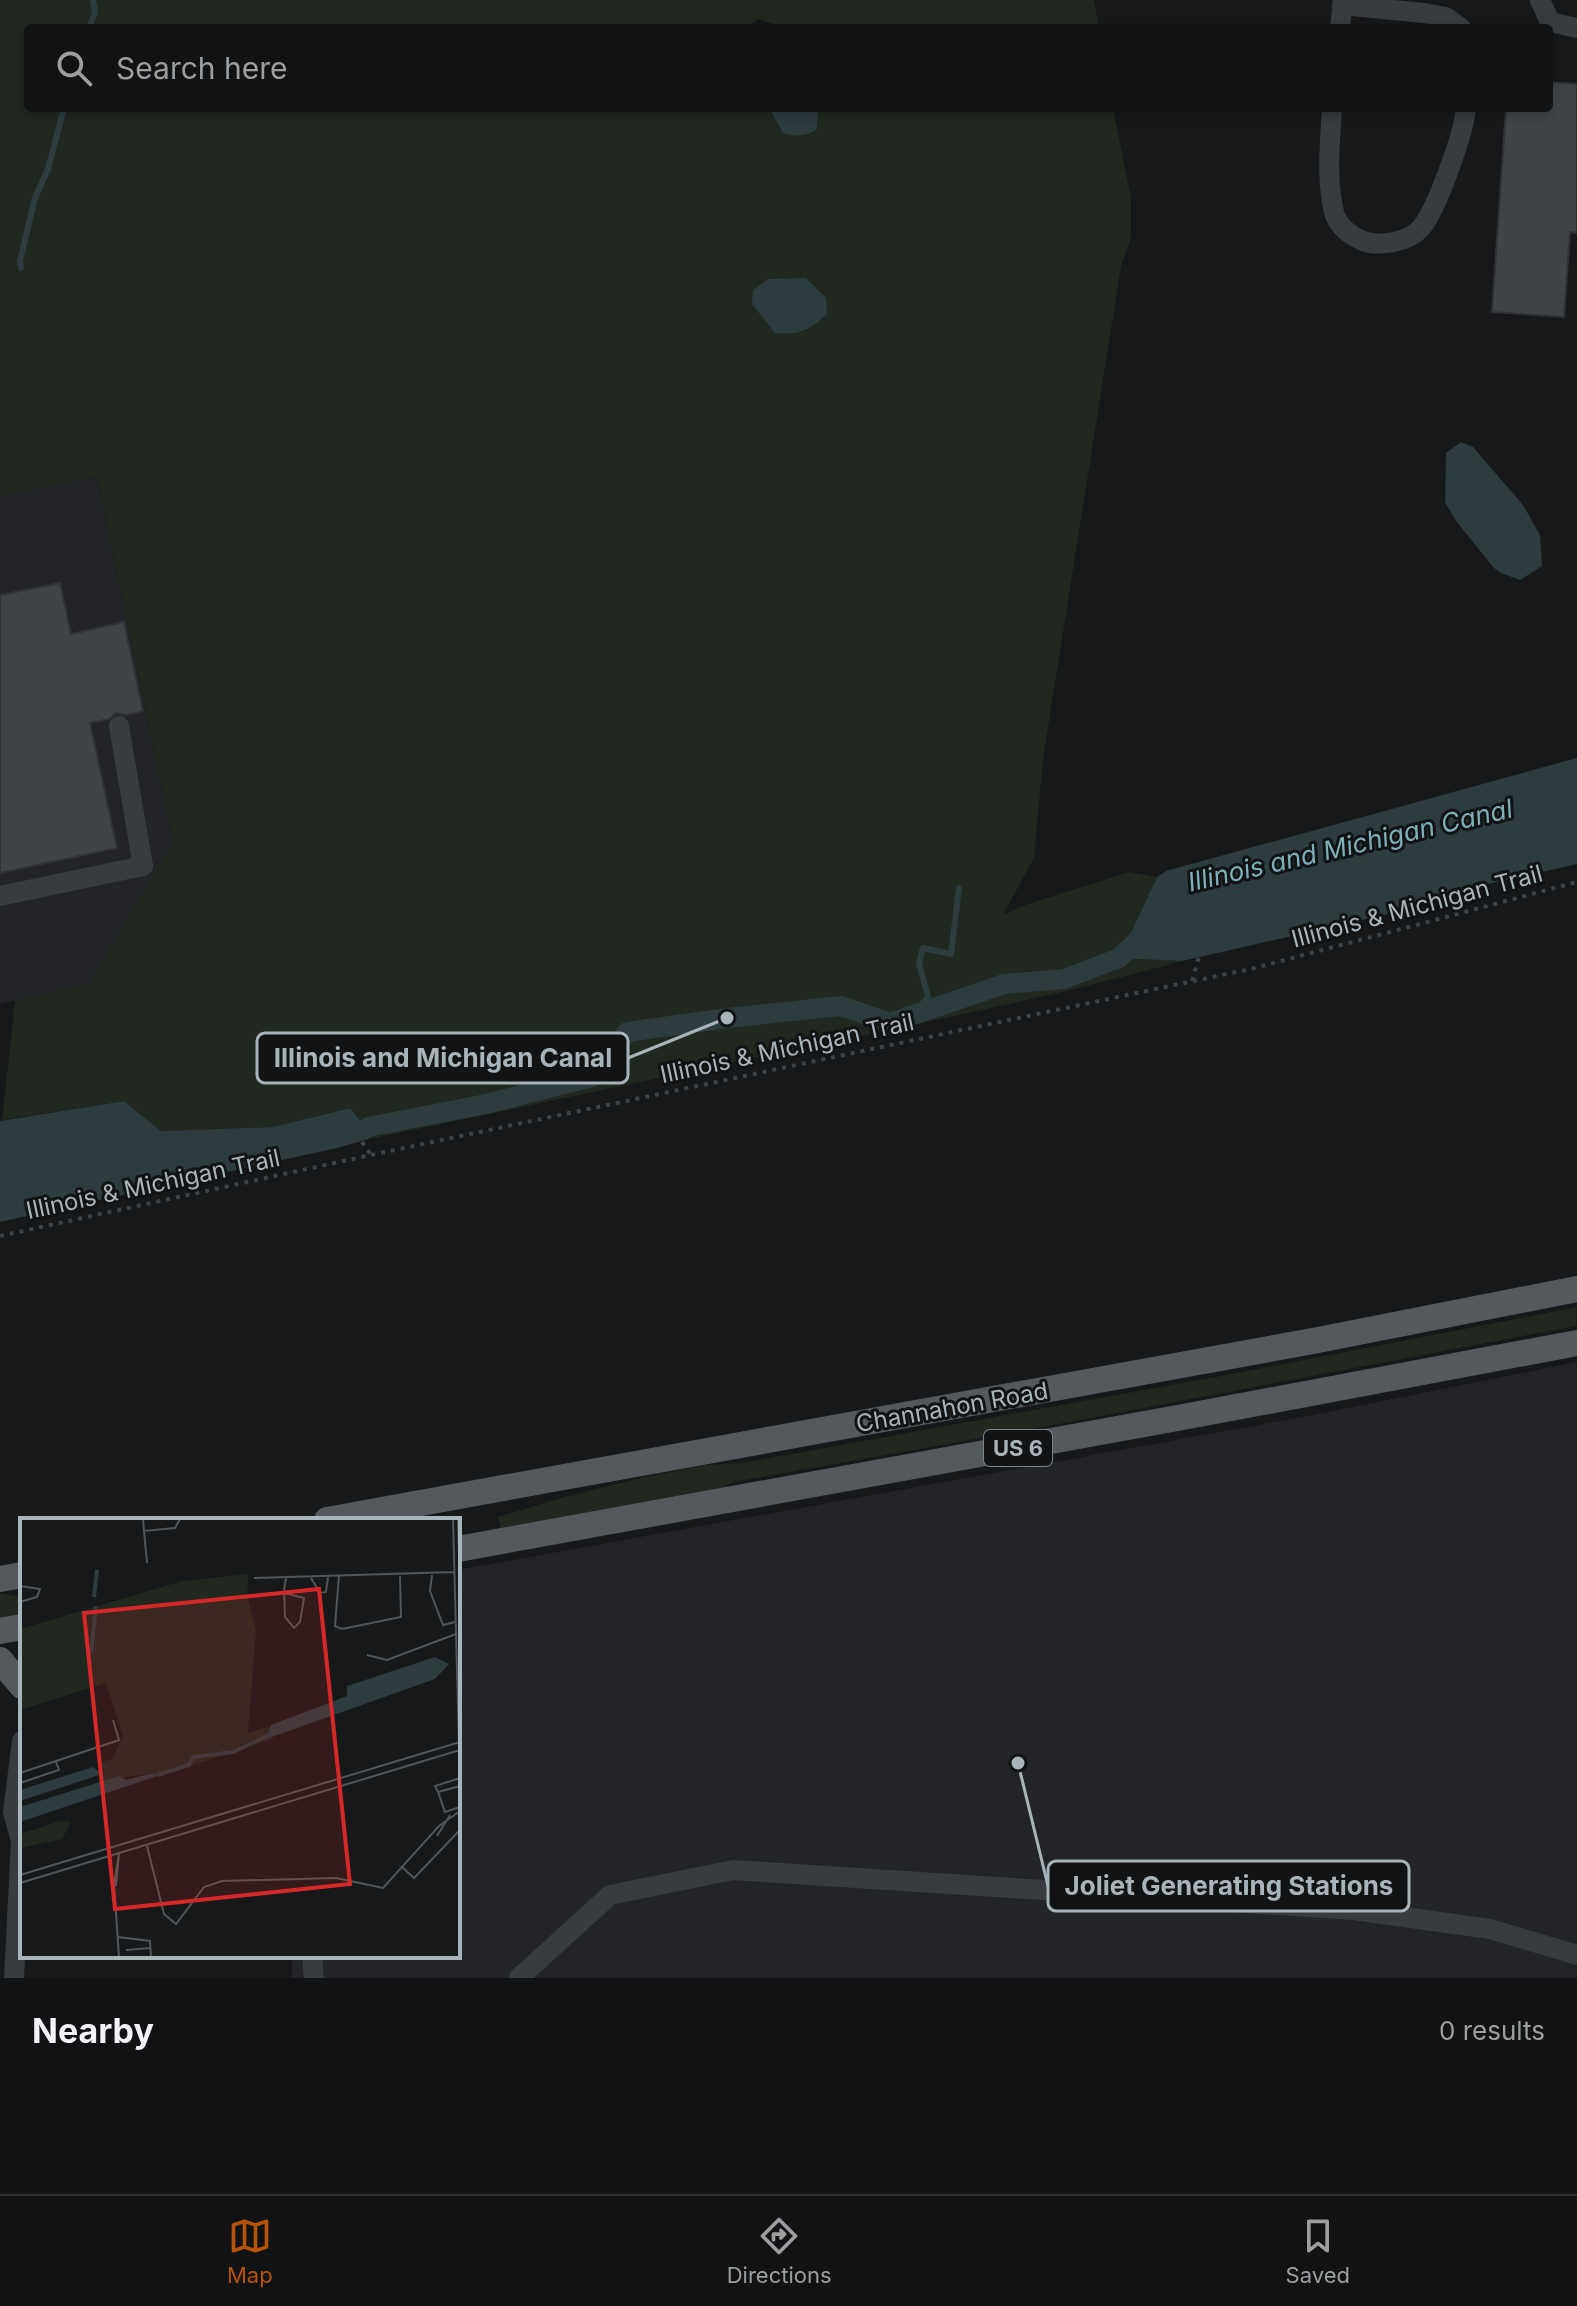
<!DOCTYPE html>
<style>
body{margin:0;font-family:Inter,sans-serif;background:#1e2021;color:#f1f3f6}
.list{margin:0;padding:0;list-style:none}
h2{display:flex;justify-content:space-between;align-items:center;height:104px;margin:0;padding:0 32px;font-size:34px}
h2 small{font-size:26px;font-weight:400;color:#9c9ea0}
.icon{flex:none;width:44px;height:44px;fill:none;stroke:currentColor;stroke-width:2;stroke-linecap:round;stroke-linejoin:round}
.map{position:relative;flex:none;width:1577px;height:1978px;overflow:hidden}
.search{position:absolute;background:#111213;box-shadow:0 4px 12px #0003;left:24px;right:24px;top:24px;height:88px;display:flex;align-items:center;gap:20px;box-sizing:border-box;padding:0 28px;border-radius:8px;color:#9c9ea0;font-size:30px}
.sheet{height:216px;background:#111213}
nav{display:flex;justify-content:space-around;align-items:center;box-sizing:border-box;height:112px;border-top:2px solid #303233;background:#111213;font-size:22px;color:#9c9ea0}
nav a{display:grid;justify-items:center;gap:4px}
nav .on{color:#b45309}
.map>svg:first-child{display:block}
.built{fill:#232427}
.green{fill:#20281f}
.water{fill:#2c3c3f}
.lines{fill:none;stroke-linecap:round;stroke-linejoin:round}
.stream{stroke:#2c3c3f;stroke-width:6}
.canal{stroke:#2c3c3f;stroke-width:20}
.building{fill:#414447;stroke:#313236;stroke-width:2}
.path{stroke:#3e4346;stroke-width:4;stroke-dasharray:4 6;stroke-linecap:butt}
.minor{stroke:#383b3f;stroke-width:20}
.major{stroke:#54595e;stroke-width:26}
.labels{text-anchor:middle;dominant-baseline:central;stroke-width:6;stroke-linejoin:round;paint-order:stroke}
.shield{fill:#121314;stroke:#7b8488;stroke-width:2}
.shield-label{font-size:22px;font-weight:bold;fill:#a8b4ba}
.street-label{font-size:24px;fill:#a8b4ba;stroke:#121314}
.water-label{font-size:26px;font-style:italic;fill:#7dafb8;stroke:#121314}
.inset-river{fill:none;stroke:#2c3c3f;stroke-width:4}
.inset-road{fill:none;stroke:#515659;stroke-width:2}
.view{fill:#d62828;fill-opacity:0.15;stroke:#d62828;stroke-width:4}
.inset-edge{fill:none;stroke:#a8b4ba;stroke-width:4}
.leader{fill:none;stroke:#a8b4ba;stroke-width:3}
.callout-dot{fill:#a8b4ba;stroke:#121314;stroke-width:3}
.callout{fill:#121314;stroke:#a8b4ba;stroke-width:3}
.callout-label{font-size:26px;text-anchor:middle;font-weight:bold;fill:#a8b4ba}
</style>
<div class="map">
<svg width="1577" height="1978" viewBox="0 0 1577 1978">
<rect width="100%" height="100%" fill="#171819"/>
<g class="built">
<polygon points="97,477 173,843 89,984 0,1004 0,496"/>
<polygon points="1577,1362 1577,1978 292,1978 292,1956 458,1956 458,1570 1308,1416"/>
</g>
<g class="green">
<path d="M0 0H1094L1099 28H783L759 19 745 28H28V108H769L783 133 817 129 818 108H1113L1131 198V238L1121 266 1043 759 1034 858 1003 915 1025 905 1129 872 1157 877 1119 957 1182 961C1047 999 910 1025 773 1054 638 1082 504 1112 369 1139L393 1123 360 1120 349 1108 273 1127 161 1131 124 1101 2 1120 15 1000 89 984 173 843 97 477 0 496Z"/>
<polygon points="1577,1307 1576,1326 1038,1428 734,1482 721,1488 501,1528 498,1517 564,1497 641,1478 707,1465 742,1463 1221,1376"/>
<polygon points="0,1593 22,1597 22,1614 0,1618"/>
</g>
<g class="water">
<path d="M769 108H818L817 129C807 136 795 138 783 133Z"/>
<path d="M806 278 826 298 827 314C811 329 799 336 775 333L752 304 753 290 768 279Z"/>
<polygon points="1461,442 1473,447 1523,505 1540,535 1542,566 1520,580 1501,573 1494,568 1456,521 1445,502 1446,453"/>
<polygon points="1577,758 1577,864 1488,884 1401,911 1182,961 1119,958 1157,877 1166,871"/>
<polygon points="124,1101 161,1131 273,1127 350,1108 360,1120 395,1122 369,1139 337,1148 0,1222 0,1121"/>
</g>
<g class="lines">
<g class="stream">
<polyline points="89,28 95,12 93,0"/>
<polyline points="21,268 20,261 35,198 48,169 64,108"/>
<polyline points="913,1015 928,997 919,963 923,948 951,954 959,888"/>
</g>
<polyline class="canal" points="368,1127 486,1104 592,1077 627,1032 727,1018 841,1006 890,1023 1004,984 1064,979 1119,958 1138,940"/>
</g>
<g class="building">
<polygon points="1549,82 1577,84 1577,233 1570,232 1564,317 1492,312 1506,108 1549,108"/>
<polygon points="60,583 71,634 124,622 143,711 126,715 116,713 109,719 90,723 117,848 0,873 0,595"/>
</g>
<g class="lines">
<g class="path">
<polyline points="1192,981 1199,957"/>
<polyline points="362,1142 371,1155"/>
<polyline points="0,1236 371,1155 1255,968 1577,882"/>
</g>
<g class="minor">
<polyline points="1540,0 1550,22 1577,28"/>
<polyline points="1342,5 1424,13 1446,17 1461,28"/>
<polyline points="1340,28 1343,0"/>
<path d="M1332 108C1330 142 1326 179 1334 212 1337 226 1351 236 1363 241 1380 247 1409 242 1421 228 1437 209 1464 133 1466 108"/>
<polyline points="0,896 143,866 119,726"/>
<polyline points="312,1956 314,1978"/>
<polyline points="14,1978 21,1841 13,1812 22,1741"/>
<polyline points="519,1978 610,1895 733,1870 1354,1910 1490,1929 1577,1955"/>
</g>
<g class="major">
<polyline points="327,1520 1313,1341 1577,1289"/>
<polyline points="458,1549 1183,1417 1577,1343"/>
<polyline points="0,1579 22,1575"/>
<polyline points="0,1631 22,1627"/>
<polyline points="0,1660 22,1686"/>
</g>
</g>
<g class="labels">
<rect class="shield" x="984" y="1430" width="68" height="36" rx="6"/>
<g class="shield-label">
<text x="1018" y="1448">US 6</text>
</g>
<g class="street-label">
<text transform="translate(1417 906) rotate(-15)">Illinois &amp; Michigan Trail</text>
<text transform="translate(787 1048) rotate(-12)">Illinois &amp; Michigan Trail</text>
<text transform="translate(153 1184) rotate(-12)">Illinois &amp; Michigan Trail</text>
<text transform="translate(952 1407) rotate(-10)">Channahon Road</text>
</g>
<g class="water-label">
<text transform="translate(1350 845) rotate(-13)">Illinois and Michigan Canal</text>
</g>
</g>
<g transform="translate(20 1518)">
<rect width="440" height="440" fill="#171819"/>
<path d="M229 56 227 77 236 113 228 215 250 208 246 220H255L137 259 133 255 82 263V244L92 241 103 218 86 165 0 192V111L162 63ZM40 303 51 304 42 321 0 330V316Z" fill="#20281f"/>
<path d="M415 139 429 146 415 161 246 221 251 207 327 178V168ZM73 249 82 256 0 283V272ZM133 255 140 257 0 304V289L99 258 106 262Z" fill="#2c3c3f"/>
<path class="inset-river" d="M74 79 77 52M71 135 76 88M137 257 169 247 173 239 213 234 249 217"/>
<path class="inset-road" d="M123 1 124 13 155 10 160 1M433 1 439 227M438 1 440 72M124 13 127 45M412 57 410 73 423 107 435 104M319 58 315 108 322 111 381 99 380 58M234 60 435 54M291 60 300 75 306 74 308 59M0 68 20 71 17 79 0 84M264 75 284 80 280 104 274 110 265 99 264 72 266 60M347 137 367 142 436 116M0 255 99 222 93 202M440 260 415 268 418 274 440 268M0 265 39 252 36 244M418 274 425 294 440 289M417 318 430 297M127 328 144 396 156 406 184 369 202 363 316 360 363 370 419 308 440 293M99 336 94 366 99 439M381 348 394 360 440 312M0 357 440 224M0 365 440 232M96 368 99 336M98 419 130 423 131 439M106 432 130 430"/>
<path class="view" d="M299 71 330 366 95 391 64 95Z"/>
<rect width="440" height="440" class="inset-edge"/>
</g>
<path class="leader" d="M727 1018L628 1058M1018 1763L1048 1886"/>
<g class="callout-dot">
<circle cx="727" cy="1018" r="8"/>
<circle cx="1018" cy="1763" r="8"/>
</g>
<g class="callout">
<rect x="257" y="1033" width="371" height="50" rx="8"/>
<rect x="1048" y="1861" width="361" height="50" rx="8"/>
</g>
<g class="callout-label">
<text x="443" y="1067">Illinois and Michigan Canal</text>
<text x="1229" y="1895">Joliet Generating Stations</text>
</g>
</svg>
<div class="search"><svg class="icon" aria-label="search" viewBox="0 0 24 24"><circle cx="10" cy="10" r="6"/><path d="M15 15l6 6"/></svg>Search here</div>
</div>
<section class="sheet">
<h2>Nearby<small>0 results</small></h2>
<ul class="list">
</ul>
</section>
<nav>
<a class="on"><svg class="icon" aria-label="map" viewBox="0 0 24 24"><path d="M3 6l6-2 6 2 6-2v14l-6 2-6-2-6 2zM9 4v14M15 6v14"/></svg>Map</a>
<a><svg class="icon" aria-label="directions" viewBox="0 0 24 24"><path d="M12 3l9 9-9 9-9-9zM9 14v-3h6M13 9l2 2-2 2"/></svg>Directions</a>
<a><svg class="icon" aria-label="saved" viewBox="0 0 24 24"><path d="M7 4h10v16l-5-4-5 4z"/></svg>Saved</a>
</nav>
